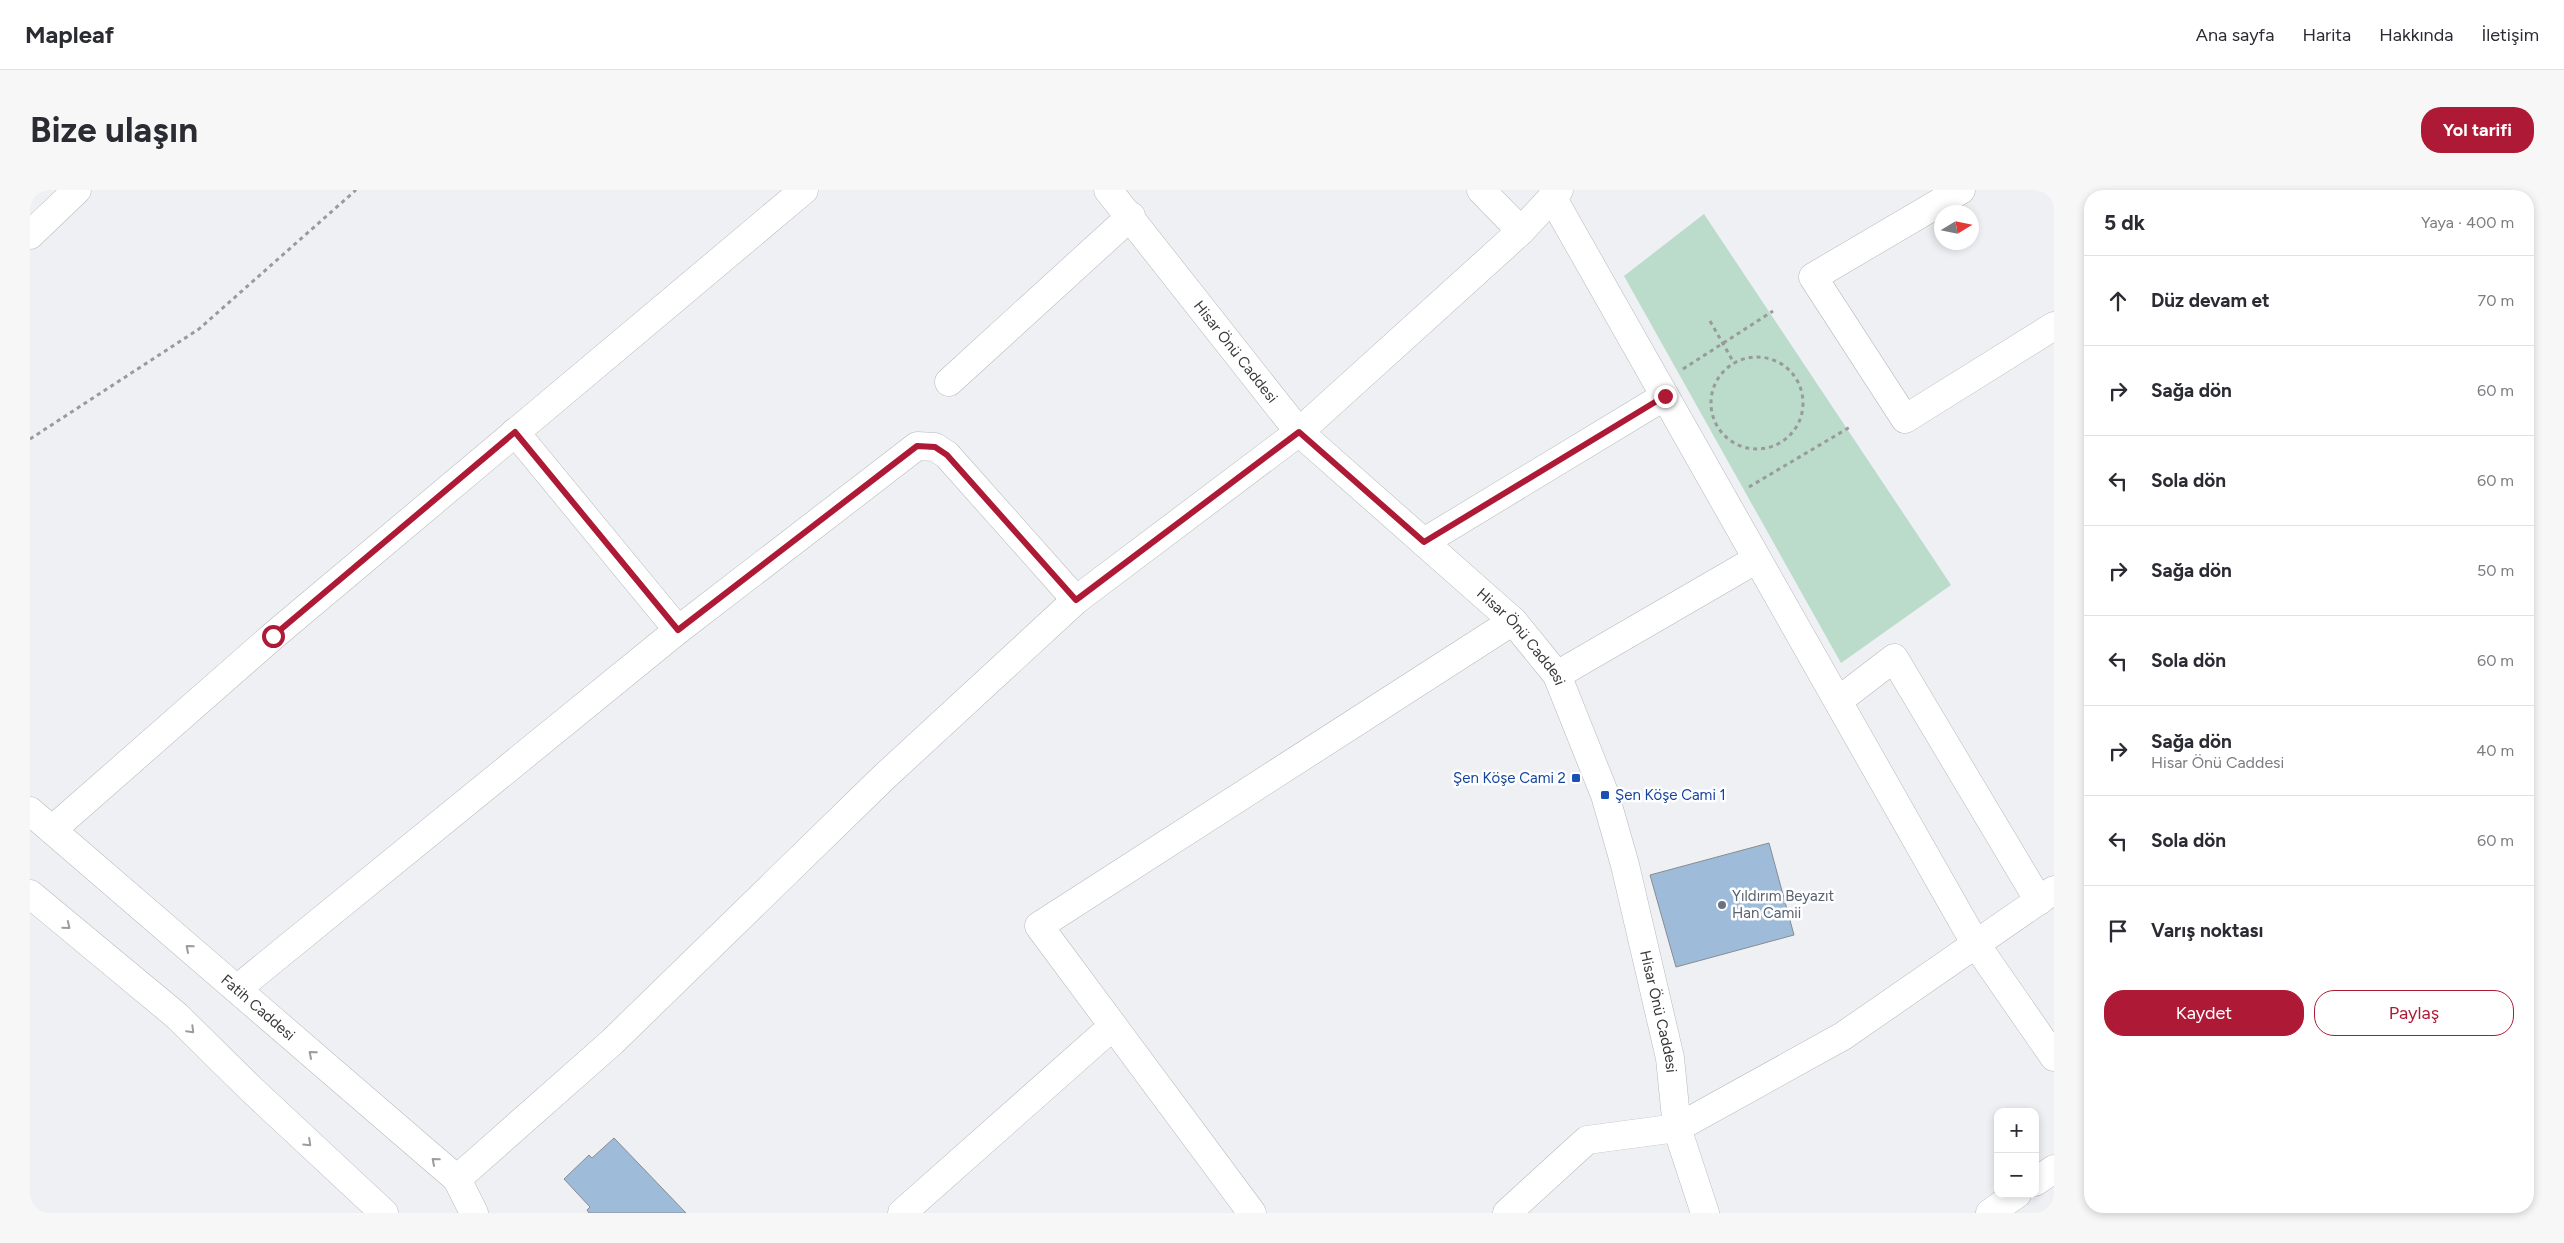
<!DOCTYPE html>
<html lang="tr">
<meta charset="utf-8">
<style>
body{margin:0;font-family:Figtree,sans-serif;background:#f7f7f7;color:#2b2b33}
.controls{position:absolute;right:15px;bottom:15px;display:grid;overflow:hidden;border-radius:10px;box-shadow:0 2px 8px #0003}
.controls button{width:45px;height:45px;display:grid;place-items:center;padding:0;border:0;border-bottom:1px solid #e1e1e2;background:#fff;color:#2b2b33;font:25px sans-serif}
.compass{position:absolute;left:1904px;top:15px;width:45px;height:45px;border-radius:50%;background:#fff;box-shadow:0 2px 8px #0003;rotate:80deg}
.stop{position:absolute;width:15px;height:15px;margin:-11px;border:4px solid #ae1a36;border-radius:50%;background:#fff}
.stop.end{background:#ae1a36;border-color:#fff;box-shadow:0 1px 5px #0008}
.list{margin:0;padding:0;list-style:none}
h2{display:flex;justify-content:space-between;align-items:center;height:65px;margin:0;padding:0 20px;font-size:21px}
h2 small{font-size:16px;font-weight:400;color:#7c7c81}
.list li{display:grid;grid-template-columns:32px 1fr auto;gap:15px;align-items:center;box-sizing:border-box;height:90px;padding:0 20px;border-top:1px solid #e1e1e2}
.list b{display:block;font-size:19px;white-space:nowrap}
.list p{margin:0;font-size:16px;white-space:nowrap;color:#7c7c81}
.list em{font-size:16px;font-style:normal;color:#7c7c81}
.actions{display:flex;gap:10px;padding:15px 20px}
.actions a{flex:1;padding:11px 0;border:1px solid #ae1a36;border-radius:20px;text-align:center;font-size:18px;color:#ae1a36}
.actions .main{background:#ae1a36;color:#fff}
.icon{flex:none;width:28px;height:28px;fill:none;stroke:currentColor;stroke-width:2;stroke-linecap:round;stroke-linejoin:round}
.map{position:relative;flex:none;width:2024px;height:1023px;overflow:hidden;border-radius:20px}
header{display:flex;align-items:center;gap:30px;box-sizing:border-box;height:70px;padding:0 25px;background:#fff;border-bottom:1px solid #e1e1e2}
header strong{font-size:24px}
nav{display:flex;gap:28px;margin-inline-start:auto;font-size:18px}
.intro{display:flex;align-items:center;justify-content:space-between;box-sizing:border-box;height:120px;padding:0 30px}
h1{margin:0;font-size:35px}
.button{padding:12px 22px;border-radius:20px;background:#ae1a36;color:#fff;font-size:18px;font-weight:700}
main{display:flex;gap:30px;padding:0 30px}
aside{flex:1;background:#fff;border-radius:20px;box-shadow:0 2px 8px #0003}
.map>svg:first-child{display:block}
.green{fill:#bbdbcb}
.building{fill:#9ebcda;stroke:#898c8e}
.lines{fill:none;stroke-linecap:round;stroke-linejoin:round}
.minor-casing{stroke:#b6b9bc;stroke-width:29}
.secondary-casing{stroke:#b6b9bc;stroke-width:29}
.path{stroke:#989a9c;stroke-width:3;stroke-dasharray:4 4;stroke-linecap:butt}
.minor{stroke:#fff;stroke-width:28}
.secondary{stroke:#fff;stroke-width:28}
.oneway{stroke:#9c9c9c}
.route{stroke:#ae1a36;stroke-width:6}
.transit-dot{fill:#1a4fb4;stroke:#fcfeff;stroke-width:2}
.worship-dot{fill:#6b7280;stroke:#fcfeff;stroke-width:2}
.labels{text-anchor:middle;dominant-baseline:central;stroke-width:5;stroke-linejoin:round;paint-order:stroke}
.street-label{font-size:15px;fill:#38393a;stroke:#fcfeff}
.transit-label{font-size:15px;fill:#164399;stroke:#fcfeff;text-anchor:end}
.worship-label{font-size:15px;fill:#5b616d;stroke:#fcfeff;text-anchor:start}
</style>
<header>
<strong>Mapleaf</strong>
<nav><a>Ana sayfa</a><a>Harita</a><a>Hakkında</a><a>İletişim</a></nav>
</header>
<div class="intro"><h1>Bize ulaşın</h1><a class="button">Yol tarifi</a></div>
<main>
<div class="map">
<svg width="2024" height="1023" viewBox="0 0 2024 1023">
<rect width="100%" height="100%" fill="#eef0f3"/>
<polygon class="green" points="1674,24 1921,395 1811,473 1594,86"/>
<g class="building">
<polygon points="1739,653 1764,745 1646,777 1620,685"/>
<polygon points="584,948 656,1023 559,1023 557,1020 560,1017 534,989 559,965 562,968"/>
</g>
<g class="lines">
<g class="minor-casing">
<g id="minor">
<polyline points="1451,0 1491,41"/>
<polyline points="1931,0 1783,87 1875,229 2024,136"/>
<polyline points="1522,7 1945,753 2024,867"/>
<polyline points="0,45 47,0"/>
<polyline points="919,192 1101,26"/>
<polyline points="485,242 648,440"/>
<polyline points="1394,352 1635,206"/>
<polyline points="1527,485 1727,369"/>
<polyline points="1808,511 1864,468 2009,711"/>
<path id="s1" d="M0 621 427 989 444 1023"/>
<polyline points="22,640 243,446 774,0"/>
<polyline points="0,704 147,826 220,898 354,1023"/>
<polyline points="207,799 648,440 887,256 905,257 917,265 1046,410"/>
<polyline points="427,989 582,852 853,588 1046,410 1269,242 1491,41 1529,0"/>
<polyline points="2005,992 2024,979"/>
<polyline points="872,1023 1083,836"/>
<polyline points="1222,1023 1009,736 1483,431"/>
<polyline points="1477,1023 1557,950 1647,938 1813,846 2024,700"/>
<polyline points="1960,1023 1987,1004"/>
</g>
</g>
<g class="secondary-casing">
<g id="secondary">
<path id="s2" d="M1078 0 1269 242 1483 431 1527 485 1575 605 1595 675 1640 868 1647 938 1675 1023"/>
</g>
</g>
<g class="path">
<polyline points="1680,131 1704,173"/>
<circle cx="1727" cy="213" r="46"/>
<polyline points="1653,179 1743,121"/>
<polyline points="0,249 169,139 326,0"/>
<polyline points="1719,297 1820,237"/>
</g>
<use href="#minor" class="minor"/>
<use href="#secondary" class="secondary"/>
</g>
<defs><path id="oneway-chevron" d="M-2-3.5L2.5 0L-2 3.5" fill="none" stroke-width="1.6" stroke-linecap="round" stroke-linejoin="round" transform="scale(1.25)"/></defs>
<g class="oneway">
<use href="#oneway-chevron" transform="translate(37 736) rotate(39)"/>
<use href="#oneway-chevron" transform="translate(159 758) rotate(-139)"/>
<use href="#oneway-chevron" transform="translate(161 840) rotate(45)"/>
<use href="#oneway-chevron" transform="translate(282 864) rotate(-139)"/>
<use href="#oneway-chevron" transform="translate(278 953) rotate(43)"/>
<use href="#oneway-chevron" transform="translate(405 971) rotate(-139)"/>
</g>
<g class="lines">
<polyline class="route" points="243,446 485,242 648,440 887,256 905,257 917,265 1046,410 1269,242 1394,352 1635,206"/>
</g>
<g class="transit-dot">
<rect x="1541" y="583" width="10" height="10" rx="2.5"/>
<rect x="1570" y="600" width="10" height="10" rx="2.5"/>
</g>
<circle class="worship-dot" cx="1692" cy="715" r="5"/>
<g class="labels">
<g class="street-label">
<text stroke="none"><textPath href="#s2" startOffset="206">Hisar Önü Caddesi</textPath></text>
<text stroke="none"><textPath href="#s2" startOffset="611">Hisar Önü Caddesi</textPath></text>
<text stroke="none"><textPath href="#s1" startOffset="301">Fatih Caddesi</textPath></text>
<text stroke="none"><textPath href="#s2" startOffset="1016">Hisar Önü Caddesi</textPath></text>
</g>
<g class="transit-label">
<text x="1536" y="588">Şen Köşe Cami 2</text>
<text x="1585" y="605" text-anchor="start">Şen Köşe Cami 1</text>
</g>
<g class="worship-label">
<text x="1702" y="706">Yıldırım Beyazıt<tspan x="1702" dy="17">Han Camii</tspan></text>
</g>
</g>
</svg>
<div class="controls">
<button>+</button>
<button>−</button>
</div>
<svg class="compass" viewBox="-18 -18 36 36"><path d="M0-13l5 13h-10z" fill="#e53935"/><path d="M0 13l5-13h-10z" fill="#7c7c81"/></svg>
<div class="stop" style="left:243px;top:446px"></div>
<div class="stop end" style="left:1635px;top:206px"></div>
</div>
<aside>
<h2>5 dk<small>Yaya · 400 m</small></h2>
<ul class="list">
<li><svg class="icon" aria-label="ahead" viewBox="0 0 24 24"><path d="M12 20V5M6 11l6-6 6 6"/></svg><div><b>Düz devam et</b></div><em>70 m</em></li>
<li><svg class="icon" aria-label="right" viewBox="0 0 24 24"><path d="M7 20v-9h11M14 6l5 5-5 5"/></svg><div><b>Sağa dön</b></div><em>60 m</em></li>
<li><svg class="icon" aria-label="left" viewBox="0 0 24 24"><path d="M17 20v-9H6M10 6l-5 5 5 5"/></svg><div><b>Sola dön</b></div><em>60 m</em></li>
<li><svg class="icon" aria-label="right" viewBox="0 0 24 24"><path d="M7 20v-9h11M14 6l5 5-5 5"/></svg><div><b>Sağa dön</b></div><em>50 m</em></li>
<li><svg class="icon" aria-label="left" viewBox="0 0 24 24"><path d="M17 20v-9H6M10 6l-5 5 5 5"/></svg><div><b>Sola dön</b></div><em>60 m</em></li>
<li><svg class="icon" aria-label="right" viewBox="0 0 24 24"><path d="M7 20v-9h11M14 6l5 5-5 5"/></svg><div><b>Sağa dön</b><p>Hisar Önü Caddesi</p></div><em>40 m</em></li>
<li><svg class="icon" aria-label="left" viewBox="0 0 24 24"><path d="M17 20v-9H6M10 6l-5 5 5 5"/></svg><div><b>Sola dön</b></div><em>60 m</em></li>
<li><svg class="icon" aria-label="arrive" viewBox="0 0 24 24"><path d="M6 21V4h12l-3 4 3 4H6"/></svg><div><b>Varış noktası</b></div></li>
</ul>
<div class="actions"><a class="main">Kaydet</a><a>Paylaş</a></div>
</aside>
</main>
